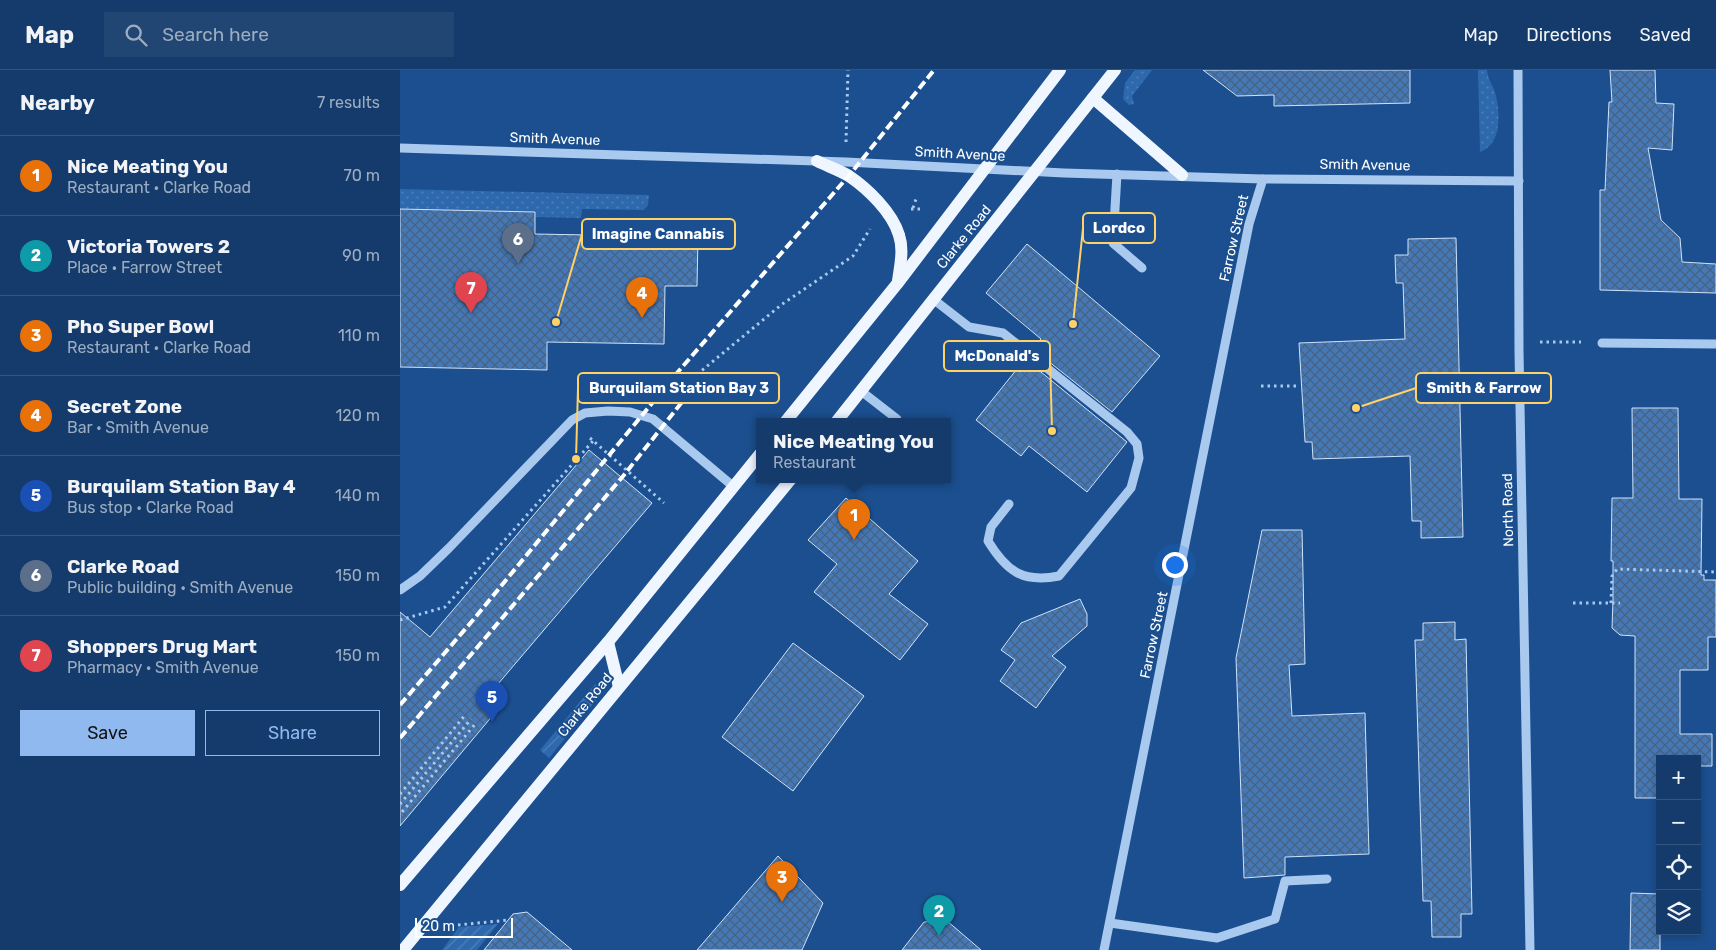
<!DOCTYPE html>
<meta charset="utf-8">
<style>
body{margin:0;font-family:Rubik,sans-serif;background:#214673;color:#f1f3f6}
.controls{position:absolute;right:15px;bottom:15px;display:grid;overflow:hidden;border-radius:0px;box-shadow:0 2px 8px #0003}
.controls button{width:45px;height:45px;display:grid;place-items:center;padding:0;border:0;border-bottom:1px solid #33557e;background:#143b6b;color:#f1f3f6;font:25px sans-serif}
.scale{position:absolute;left:15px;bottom:12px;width:98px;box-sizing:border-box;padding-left:5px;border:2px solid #fff;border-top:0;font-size:14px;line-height:18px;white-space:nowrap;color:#fff;-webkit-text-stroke:4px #1b4f8f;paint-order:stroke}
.you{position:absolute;left:774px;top:494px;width:18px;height:18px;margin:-12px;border:4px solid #fff;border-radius:50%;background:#1a73e8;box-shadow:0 0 0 8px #1a73e833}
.badge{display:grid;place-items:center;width:32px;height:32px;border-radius:50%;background:#90b9f0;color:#fff;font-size:16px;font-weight:700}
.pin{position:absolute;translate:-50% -41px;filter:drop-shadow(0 1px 2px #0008)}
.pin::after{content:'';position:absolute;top:26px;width:18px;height:15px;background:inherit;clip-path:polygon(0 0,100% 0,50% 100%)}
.popup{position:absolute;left:356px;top:348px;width:195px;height:65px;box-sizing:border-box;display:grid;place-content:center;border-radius:0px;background:#143b6b;filter:drop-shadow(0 1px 4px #0005);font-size:16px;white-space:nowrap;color:#9dadc1}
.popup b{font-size:19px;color:#f1f3f6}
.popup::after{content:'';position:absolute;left:50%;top:100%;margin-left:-10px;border:10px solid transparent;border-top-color:#143b6b}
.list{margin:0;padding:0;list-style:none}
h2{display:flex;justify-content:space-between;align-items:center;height:65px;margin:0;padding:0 20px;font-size:21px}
h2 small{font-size:16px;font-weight:400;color:#9dadc1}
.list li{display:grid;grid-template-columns:32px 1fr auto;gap:15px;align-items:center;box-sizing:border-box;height:80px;padding:0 20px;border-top:1px solid #33557e}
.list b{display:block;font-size:19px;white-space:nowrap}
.list p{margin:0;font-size:16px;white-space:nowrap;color:#9dadc1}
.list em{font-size:16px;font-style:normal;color:#9dadc1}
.actions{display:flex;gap:10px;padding:15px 20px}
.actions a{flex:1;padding:11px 0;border:1px solid #90b9f0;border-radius:0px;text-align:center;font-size:18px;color:#90b9f0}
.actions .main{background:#90b9f0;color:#111}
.icon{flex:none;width:28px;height:28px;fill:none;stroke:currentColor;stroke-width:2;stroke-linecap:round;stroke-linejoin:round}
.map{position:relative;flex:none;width:1316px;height:880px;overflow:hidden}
header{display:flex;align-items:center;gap:30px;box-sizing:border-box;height:70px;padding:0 25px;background:#143b6b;border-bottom:1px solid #33557e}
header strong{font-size:24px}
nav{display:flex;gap:28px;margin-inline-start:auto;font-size:18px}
.search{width:350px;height:45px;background:#214673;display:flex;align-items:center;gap:12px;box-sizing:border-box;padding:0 18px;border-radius:0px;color:#9dadc1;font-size:19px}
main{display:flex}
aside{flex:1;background:#143b6b}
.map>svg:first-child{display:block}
.grass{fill:url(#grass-dots)}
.garden{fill:url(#garden-furrows)}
.building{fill:url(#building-cross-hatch);stroke:#cfe3fa}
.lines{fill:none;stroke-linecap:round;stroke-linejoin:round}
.path{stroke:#a9c9ee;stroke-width:3;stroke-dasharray:2.5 4;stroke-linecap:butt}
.minor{stroke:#a9c9ee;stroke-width:9}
.major{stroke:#f0f6ff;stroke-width:12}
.rail{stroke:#fff;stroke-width:4;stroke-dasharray:9 4;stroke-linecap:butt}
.labels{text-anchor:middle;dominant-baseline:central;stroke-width:4;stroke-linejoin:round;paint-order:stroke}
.street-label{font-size:14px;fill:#fff;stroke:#1b4f8f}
.leader{fill:none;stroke:#ffd166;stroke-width:2}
.callout-dot{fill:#ffd166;stroke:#1b4f8f;stroke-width:2}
.callout{fill:#1b4f8f;stroke:#ffd166;stroke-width:2}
.callout-label{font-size:15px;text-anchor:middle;font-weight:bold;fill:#fff}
</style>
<header>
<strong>Map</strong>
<div class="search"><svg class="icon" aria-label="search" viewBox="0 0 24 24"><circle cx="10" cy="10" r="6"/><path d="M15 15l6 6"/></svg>Search here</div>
<nav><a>Map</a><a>Directions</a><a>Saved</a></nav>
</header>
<main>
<aside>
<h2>Nearby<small>7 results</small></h2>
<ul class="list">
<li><span class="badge" style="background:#e8710a">1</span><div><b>Nice Meating You</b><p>Restaurant · Clarke Road</p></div><em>70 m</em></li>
<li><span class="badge" style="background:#0f9aa8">2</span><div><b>Victoria Towers 2</b><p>Place · Farrow Street</p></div><em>90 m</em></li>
<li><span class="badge" style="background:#e8710a">3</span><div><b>Pho Super Bowl</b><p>Restaurant · Clarke Road</p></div><em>110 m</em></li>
<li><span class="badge" style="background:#e8710a">4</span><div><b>Secret Zone</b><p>Bar · Smith Avenue</p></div><em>120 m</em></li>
<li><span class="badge" style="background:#1a4fb4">5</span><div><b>Burquilam Station Bay 4</b><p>Bus stop · Clarke Road</p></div><em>140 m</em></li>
<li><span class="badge" style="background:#5c6f8a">6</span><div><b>Clarke Road</b><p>Public building · Smith Avenue</p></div><em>150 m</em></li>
<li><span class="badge" style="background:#e0444e">7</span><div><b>Shoppers Drug Mart</b><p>Pharmacy · Smith Avenue</p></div><em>150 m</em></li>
</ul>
<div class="actions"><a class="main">Save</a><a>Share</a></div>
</aside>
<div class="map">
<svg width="1316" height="880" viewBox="0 0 1316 880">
<defs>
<pattern id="grass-dots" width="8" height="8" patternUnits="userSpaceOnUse" patternTransform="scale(1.25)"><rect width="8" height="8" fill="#2e69ad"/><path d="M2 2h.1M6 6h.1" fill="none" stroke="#4d80b9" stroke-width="1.8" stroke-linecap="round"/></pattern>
<pattern id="garden-furrows" width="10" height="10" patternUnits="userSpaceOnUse" patternTransform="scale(1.25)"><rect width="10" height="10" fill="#2e69ad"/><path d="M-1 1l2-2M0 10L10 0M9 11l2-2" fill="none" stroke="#4d80b9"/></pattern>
<pattern id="building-cross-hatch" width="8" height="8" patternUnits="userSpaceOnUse" patternTransform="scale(1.25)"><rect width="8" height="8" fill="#4478b7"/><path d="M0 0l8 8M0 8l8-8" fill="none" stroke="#486282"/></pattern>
</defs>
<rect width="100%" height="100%" fill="#1b4f8f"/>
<g class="grass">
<polygon points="735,0 752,0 732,26 734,34 729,35 723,29 725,13"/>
<path d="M1078 0H1087C1088 11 1094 16 1096 26 1100 45 1102 74 1080 82Z"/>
<polygon points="0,119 249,125 248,135 244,140 182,139 181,148 135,147 135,142 0,139"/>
</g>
<g class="garden">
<polygon points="195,614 203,622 149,688 140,680"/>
<polygon points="98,854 77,880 42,880 59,857"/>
</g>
<g class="building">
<polygon points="803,0 1010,0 1010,33 874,36 874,25 837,26"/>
<polygon points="1210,0 1255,0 1256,33 1274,34 1272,80 1248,78 1261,150 1280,168 1282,192 1316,194 1316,223 1200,220 1200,120 1205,120 1209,32 1212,32"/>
<polygon points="0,139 135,142 135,164 298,167 297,216 265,216 264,274 147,272 147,300 0,297"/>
<polygon points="1056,168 1063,467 1021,468 1021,451 1012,451 1010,386 913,389 912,372 905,372 899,273 1005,269 1003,213 996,213 995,185 1008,185 1008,169"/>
<polygon points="627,174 760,286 712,342 633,279 641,269 586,223"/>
<polygon points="625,289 727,372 687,422 629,376 621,386 576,350"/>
<polygon points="1232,338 1278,338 1279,429 1302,429 1301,505 1304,505 1304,510 1316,510 1316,567 1308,567 1308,600 1280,600 1280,664 1312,664 1312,696 1297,696 1297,689 1260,689 1260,728 1235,728 1235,566 1220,565 1212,558 1213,530 1213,491 1211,491 1212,428 1233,428"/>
<polygon points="189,380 252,433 92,621 104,632 0,756 0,542 30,567"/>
<polygon points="446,428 518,491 489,524 528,554 500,590 414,522 437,494 408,470"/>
<polygon points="862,460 902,460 905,594 889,595 892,646 965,643 969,784 885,787 885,805 844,808 836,588"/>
<polygon points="680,529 687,544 687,556 652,586 666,597 636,638 600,611 615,590 601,580 621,553"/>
<polygon points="1055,552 1055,570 1066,569 1072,844 1061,844 1061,867 1032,867 1031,831 1023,831 1015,570 1023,570 1023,553"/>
<polygon points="393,573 464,626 393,721 322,667"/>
<polygon points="378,786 423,833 402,880 297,880"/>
<polygon points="1231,823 1260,824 1260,880 1230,880"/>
<polygon points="127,842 172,880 84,880 113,844"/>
<polygon points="546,850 581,880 502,880 524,852"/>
</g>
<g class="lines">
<g class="path">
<polyline points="446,72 448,0"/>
<polyline points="513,138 517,126"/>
<polyline points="511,139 520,139"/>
<polyline points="1140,272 1181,272"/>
<polyline points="861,316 896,316"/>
<polyline points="277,321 381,235 453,186 470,159"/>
<polyline points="190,368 264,433"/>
<polyline points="1173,533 1220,533"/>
<polyline points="1211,533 1212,506 1217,499 1316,502"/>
<polyline points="0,550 45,537 193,371"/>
<polyline points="0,724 66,644"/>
<polyline points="0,734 71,649"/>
<polyline points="2,742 76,653"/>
<polyline points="58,855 109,850"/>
</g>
<g class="minor">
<polyline points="1118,0 1119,281 1130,880"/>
<polyline points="0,78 446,92 664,103 863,109 1119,111"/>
<polyline points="717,104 713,173 742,198"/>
<path d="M533 229 569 257 603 263 727 362 737 374 739 388 731 418 659 506C623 513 607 502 588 471L591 457 609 434"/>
<polyline points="1202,273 1316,274"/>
<polyline points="461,321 497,349"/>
<polyline points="0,520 20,506 49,478 172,350 185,343 208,341 230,342 253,349 334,417"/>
<polyline points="710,853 817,868 875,849 885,811 927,809"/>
<polyline points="704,880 849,154 863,109"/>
</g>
<g class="major">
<polyline points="693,28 782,105"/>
<path d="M417 91C427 96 439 100 449 106 468 119 492 142 499 165 504 180 500 196 498 211"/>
<polyline points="386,351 497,214 660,0"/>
<polyline points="437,351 715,0"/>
<polyline points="208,572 219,617"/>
<polyline points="0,815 208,572 360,384"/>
<polyline points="3,880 391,409"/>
</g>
<g class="rail">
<polyline points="0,635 73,550 277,303 452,102 534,0"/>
<polyline points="0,668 224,405 294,317"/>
</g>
</g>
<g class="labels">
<g class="street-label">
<text transform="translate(155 69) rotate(2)">Smith Avenue</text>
<text transform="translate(560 84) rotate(3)">Smith Avenue</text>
<text transform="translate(965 95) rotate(1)">Smith Avenue</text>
<text transform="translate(564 167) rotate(-51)">Clarke Road</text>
<text transform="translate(834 168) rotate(-77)">Farrow Street</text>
<text transform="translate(1108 440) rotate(-91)">North Road</text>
<text transform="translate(754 565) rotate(-78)">Farrow Street</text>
<text transform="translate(185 635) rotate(-51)">Clarke Road</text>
</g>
</g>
<path class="leader" d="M673 254L683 158M156 252L182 164M652 361L650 286M176 389L178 318M956 338L1016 318"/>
<g class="callout-dot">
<circle cx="673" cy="254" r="5"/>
<circle cx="156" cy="252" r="5"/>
<circle cx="652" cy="361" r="5"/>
<circle cx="176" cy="389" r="5"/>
<circle cx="956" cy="338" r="5"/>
</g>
<g class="callout">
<rect x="683" y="143" width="72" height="30" rx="5"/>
<rect x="182" y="149" width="153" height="30" rx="5"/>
<rect x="544" y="271" width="106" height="30" rx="5"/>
<rect x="178" y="303" width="201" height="30" rx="5"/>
<rect x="1016" y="303" width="135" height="30" rx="5"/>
</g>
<g class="callout-label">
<text x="719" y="163">Lordco</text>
<text x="258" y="169">Imagine Cannabis</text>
<text x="597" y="291">McDonald's</text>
<text x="279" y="323">Burquilam Station Bay 3</text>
<text x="1084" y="323">Smith &amp; Farrow</text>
</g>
</svg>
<div class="controls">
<button>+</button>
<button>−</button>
<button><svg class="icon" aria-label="locate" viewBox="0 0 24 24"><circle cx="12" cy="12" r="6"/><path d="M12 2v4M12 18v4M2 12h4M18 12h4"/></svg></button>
<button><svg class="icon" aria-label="layers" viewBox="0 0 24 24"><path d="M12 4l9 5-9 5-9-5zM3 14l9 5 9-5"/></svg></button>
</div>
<div class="scale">20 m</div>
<div class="you"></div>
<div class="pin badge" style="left:454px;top:470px;background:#e8710a">1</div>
<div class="popup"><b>Nice Meating You</b>Restaurant</div>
<div class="pin badge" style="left:539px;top:866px;background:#0f9aa8">2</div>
<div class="pin badge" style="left:382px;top:832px;background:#e8710a">3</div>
<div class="pin badge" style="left:242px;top:248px;background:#e8710a">4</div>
<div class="pin badge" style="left:92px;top:652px;background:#1a4fb4">5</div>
<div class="pin badge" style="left:118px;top:194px;background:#5c6f8a">6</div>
<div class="pin badge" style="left:71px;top:243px;background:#e0444e">7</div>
</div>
</main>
